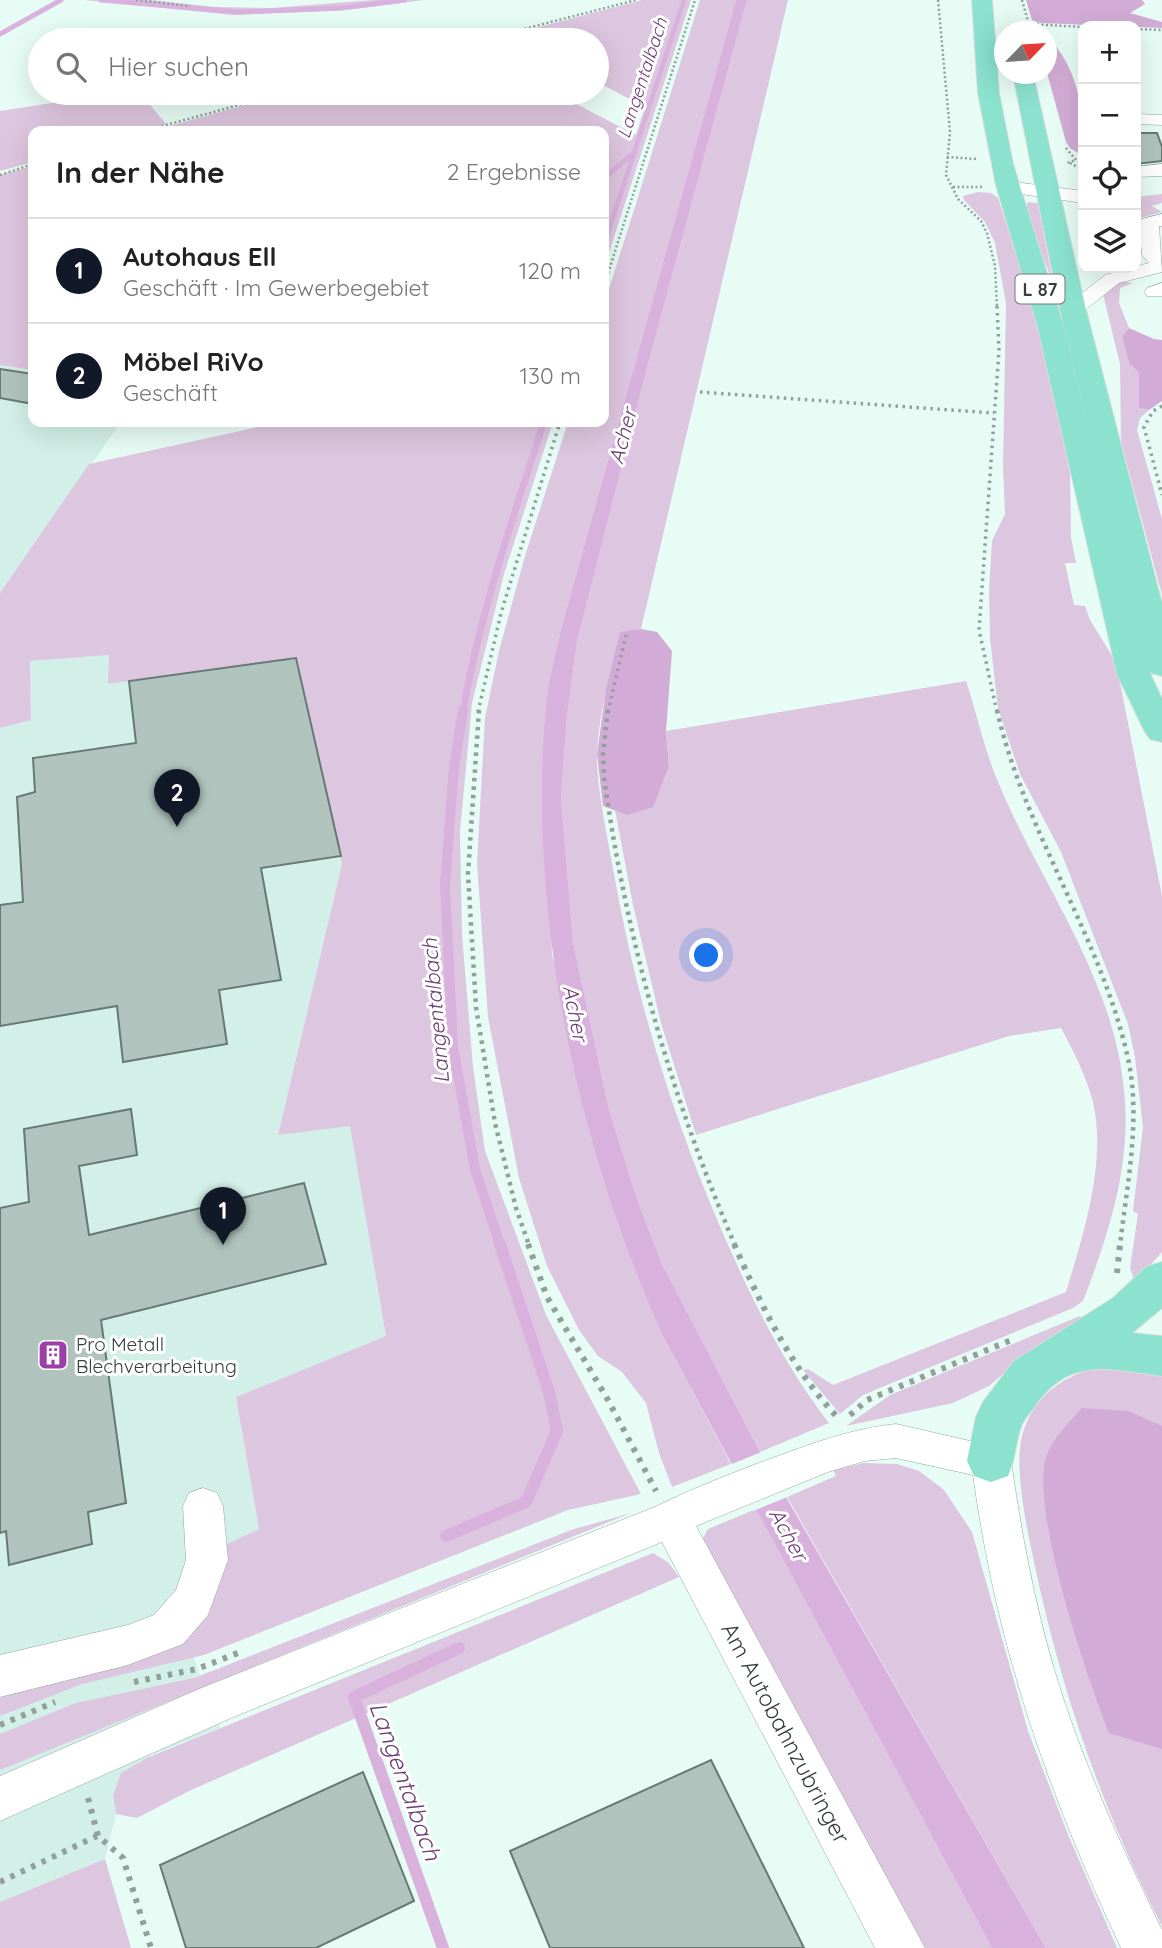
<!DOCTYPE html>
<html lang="de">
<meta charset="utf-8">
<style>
body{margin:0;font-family:Quicksand,sans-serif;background:#f6f6f6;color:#222}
.controls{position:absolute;right:21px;top:21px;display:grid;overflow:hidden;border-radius:14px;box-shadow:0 7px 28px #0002}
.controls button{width:63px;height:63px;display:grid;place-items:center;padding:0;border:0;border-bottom:2px solid #e0e0e0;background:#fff;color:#222;font:35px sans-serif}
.compass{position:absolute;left:994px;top:21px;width:63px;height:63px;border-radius:50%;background:#fff;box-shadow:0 7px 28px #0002;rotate:65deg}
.you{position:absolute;left:707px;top:956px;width:24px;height:24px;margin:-18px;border:5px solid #fff;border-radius:50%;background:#1a73e8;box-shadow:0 0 0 10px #1a73e833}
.badge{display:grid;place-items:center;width:46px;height:46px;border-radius:50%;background:#111827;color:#fff;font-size:23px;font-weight:700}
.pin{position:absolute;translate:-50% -58px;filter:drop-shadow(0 2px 4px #0008)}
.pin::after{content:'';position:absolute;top:37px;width:24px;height:21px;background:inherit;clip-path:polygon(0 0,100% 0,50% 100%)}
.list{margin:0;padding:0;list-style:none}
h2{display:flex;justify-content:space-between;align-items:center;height:91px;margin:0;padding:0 28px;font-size:30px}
h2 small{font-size:23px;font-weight:400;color:#767676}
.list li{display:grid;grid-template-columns:46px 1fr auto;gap:21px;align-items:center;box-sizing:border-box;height:105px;padding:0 28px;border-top:2px solid #e0e0e0}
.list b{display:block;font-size:26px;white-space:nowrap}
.list p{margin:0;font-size:23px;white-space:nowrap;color:#767676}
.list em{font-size:23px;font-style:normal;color:#767676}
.icon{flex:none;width:38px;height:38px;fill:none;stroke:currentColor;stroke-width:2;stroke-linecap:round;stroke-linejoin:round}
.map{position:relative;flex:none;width:1162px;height:1948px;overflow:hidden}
.search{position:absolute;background:#fff;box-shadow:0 7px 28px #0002;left:28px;top:28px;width:581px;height:77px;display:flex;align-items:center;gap:18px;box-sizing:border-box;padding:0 24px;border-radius:38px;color:#767676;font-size:26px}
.panel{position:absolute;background:#fff;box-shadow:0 7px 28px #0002;left:28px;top:126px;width:581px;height:301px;border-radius:14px}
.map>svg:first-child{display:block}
.built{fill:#d2f0e7}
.green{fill:#ddc6df}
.forest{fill:#d2acd6}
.water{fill:#d8b2dc}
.pier{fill:#e7fcf5}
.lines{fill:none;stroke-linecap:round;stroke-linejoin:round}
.stream-far3{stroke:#d8b2dc;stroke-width:5}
.stream-far2{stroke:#d8b2dc;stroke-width:7}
.stream-far1{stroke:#d8b2dc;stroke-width:10}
.stream{stroke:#d8b2dc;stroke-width:12}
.building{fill:#b0c4bd;stroke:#677974;stroke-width:2}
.minor-casing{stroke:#93a6a0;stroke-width:1}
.major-casing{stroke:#dbdcdc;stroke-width:2}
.path-far3{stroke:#91a09b;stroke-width:2.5;stroke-dasharray:2 2.5;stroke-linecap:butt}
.path-far2{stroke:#91a09b;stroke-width:3.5;stroke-dasharray:2.5 4.5;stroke-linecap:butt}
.path-far1{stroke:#91a09b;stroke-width:4.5;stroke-dasharray:3.5 5;stroke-linecap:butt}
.path{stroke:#91a09b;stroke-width:6;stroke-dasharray:4.5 7;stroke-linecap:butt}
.minor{fill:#fff;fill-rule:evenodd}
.major{fill:#8ae2cf;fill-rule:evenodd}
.labels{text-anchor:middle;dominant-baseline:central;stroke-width:6;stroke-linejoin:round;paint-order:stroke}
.far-water-label{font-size:18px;font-style:italic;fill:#6d3e73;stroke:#fff}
.shield{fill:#fff;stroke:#727876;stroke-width:2}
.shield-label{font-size:18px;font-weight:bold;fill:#363e3c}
.poi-label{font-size:19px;fill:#363e3c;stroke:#fff;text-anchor:start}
.water-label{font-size:21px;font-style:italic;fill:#6d3e73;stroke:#fff}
.near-street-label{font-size:23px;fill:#363e3c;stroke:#fff}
.near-water-label{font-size:24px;font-style:italic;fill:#6d3e73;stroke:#fff}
</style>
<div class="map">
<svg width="1162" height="1948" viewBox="0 0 1162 1948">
<rect width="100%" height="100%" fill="#e7fcf5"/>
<g class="built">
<polygon points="0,365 33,370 33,422 121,422 0,593"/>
<polygon points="109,655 109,684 297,658 342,864 278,1134 350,1125 386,1336 236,1397 259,1529 213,1600 185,1635 220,1728 149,1756 113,1795 116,1814 105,1859 0,1902 0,728 31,719 30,661"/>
</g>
<g class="green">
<polygon points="84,0 152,0 215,7 271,8 374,0 424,0 346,10 233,15"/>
<polygon points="642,0 691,0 604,268 604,131 151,131 289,93 555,93 636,135 645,107 597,82 597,40 517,40 508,35"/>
<polygon points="700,0 736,0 561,629 546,705 552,955 665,1340 731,1464 672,1487 659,1453 646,1403 622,1372 598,1356 579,1330 547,1266 519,1178 488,1017 477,863 485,718 499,651 525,556 568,422 604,422 604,305"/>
<path d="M747 0H788L641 629 620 633C611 672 599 712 597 752 596 786 608 839 614 874 636 999 674 1122 725 1238 754 1304 785 1366 829 1423L760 1452 662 1264 637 1199 609 1109 573 942 561 798 567 716 577 642 647 368Z"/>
<polygon points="117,93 140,93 166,124 141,131 33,131 33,162 0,171 0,111"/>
<polygon points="33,166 33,370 0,365 0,175"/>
<polygon points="978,192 991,193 998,198 1035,312 1063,437 1070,473 1071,537 1076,563 1065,563 1074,605 1085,606 1090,620 1116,662 1162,896 1162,1252 1135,1282 1130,1268 1138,1214 1133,1211 1143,1127 1135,1057 1128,1024 1061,852 1020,774 998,708 990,638 989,590 992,541 1005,514 1003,467 1006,303 995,243 985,222 964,200 963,196"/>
<polygon points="1162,194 1162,203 1152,206 1162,212 1136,219 1136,197"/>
<polygon points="1028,202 1038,203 1053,282 1024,211"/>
<polygon points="1120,281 1133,283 1120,288 1119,303 1129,328 1122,336 1129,363 1139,373 1139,408 1149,410 1140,418 1137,430 1162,519 1162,595 1121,442 1120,364 1103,294"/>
<polygon points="281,422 553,422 504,574 472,703 460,832 462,935 473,1067 485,1151 546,1315 641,1494 568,1510 204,1655 82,1684 0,1716 0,1692 213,1600 227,1544 259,1529 236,1397 386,1336 350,1126 278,1135 342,864 297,659 108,684 109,655 30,661 31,720 0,728 0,593 89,464"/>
<path d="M966 681C976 711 983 743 994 772 1036 879 1113 973 1124 1090 1132 1163 1109 1234 1083 1301L1073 1308 863 1395 840 1414 803 1370 808 1369 833 1385 1066 1292C1083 1236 1107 1162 1093 1102 1087 1078 1073 1050 1061 1028L1009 1036 696 1135 661 1023 633 905 615 810 627 815 669 766 666 731Z"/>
<polygon points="1080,1316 1084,1321 1036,1346 989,1386 953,1403 846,1426 890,1395"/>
<path d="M1096 1367 1162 1372V1926C1101 1806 1062 1694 1034 1562 1027 1529 1015 1473 1021 1441 1029 1400 1059 1378 1096 1367Z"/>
<polygon points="864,1463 897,1464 919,1471 944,1490 972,1532 1028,1731 1069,1837 1117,1948 1046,1948 787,1497 836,1476 833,1470"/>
<polygon points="756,1509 992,1948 920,1948 696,1551 708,1529"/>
<polygon points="631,1513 0,1770 0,1734 76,1703 194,1678 571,1530"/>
<polygon points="653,1553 669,1563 679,1577 191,1790 137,1818 116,1814 113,1795 121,1773 149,1757"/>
<polygon points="105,1859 131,1948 0,1948 0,1902"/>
</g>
<g class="forest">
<polygon points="1026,0 1142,0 1145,4 1130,13 1162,22 1162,28 1040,23 1032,20"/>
<path d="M1046 35C1080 70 1083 109 1083 156L1070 148 1066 142 1047 73Z"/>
<polygon points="1129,328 1154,339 1162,340 1162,401 1149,410 1139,408 1139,373 1129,363 1122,336"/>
<polygon points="641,629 657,632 672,651 666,731 669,766 653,807 627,815 603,806 597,754 606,689 620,632"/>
<path d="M1082 1408 1128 1411 1162 1426V1749L1109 1733C1088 1680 1028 1505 1047 1455 1054 1436 1070 1422 1082 1408Z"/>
</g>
<path class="water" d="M736 0H747L647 368 577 642 567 716 561 798 573 942 609 1109 637 1199 662 1264 760 1452 1046 1948H992L665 1340C578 1150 527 916 546 707 548 681 556 655 561 629Z"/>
<polygon class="pier" points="764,1451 790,1496 753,1511 727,1466"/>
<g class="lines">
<g class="stream-far3">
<polyline points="101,0 239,12 341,8 405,0"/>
<polyline points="0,34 61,0"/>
<polyline points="604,178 635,152"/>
<polyline points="604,245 684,0"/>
</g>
<path class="stream-far2" d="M463 712C480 613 513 517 544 422"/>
<polyline class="stream-far1" points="463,710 454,767 445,885 453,1047 475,1169 500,1245"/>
<g class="stream">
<polyline points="446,1536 526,1502 557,1431 549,1392 500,1244"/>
<polyline points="443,1948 354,1697 459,1648"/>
</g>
</g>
<g class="building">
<polygon points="1136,133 1157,133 1162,147 1162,161 1136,164"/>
<polygon points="0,369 33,374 33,404 0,398"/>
<polygon points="296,658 341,856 261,868 281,980 219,990 227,1044 123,1062 117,1006 0,1026 0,905 23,902 17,797 35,792 33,758 136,743 129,681"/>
<polygon points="131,1109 137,1155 79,1166 89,1235 304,1183 326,1264 101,1320 126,1503 88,1512 92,1544 9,1565 6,1531 0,1533 0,1208 29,1202 24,1129"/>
<polygon points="711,1760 804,1948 550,1948 510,1851"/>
<polygon points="363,1772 414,1901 316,1948 186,1948 160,1865"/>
</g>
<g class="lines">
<g class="minor-casing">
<g id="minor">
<polygon points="1136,114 1162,115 1162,125 1136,124"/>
<polygon points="1162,164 1162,176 1136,177 1136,167"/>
<polygon points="1007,181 1083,191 1083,203 1000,191 998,187 1000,183"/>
<polygon points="1162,214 1162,226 1159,226 1162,272 1119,283 1080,314 1066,314 1063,310 1066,306 1105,275 1149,263 1142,255 1139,223 1142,219"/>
<polygon points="1162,283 1162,296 1147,296 1144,292 1147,288"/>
<path d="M896 1424 1005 1449 1011 1461C1021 1531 1034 1601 1054 1669 1081 1760 1121 1845 1162 1930V1948H1121C1047 1790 997 1648 973 1475L896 1458 865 1461 828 1472 696 1526 925 1948H875L662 1542 229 1719 0 1821V1776L199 1689 657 1506C689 1490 723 1477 756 1464 803 1447 847 1429 896 1424Z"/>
<polygon points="203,1488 217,1493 223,1506 228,1560 208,1615 183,1644 128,1665 0,1697 0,1655 128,1625 154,1615 176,1590 186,1560 183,1506 189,1493"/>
</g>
</g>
<g class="major-casing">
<g id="major">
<polygon points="972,0 992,0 999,93 1013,164 1064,328 1094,451 1060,310 1013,74 1033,74 1086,310 1162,604 1162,676 1151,673 1148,669 1162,699 1162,742 1150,739 1145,732 1117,674 1038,328 996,185 978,93"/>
<path d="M1162 1262V1308L1132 1333 1162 1336V1376C1109 1369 1069 1356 1035 1406 1031 1411 1025 1418 1022 1424 1015 1441 1016 1459 1008 1476L991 1482 974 1476 967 1461 976 1417 983 1402 1014 1361 1113 1298 1146 1267Z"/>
</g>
</g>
<g class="path-far3">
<polyline points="136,0 190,6"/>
<polyline points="938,0 950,132 946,175 958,199 981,221 987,233 995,266 997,308"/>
<polyline points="1022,0 1031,32"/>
<polyline points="1028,24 1083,27"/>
<polyline points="1136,29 1162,30"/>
<polyline points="481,40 636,0"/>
<polyline points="144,131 283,93"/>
<polyline points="1066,148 1076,160 1067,163"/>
<polyline points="947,157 977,159"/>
<polyline points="1070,163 1083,170"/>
<polyline points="0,175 33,164"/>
<polyline points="953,187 982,187"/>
<polyline points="604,286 695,0"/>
</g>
<g class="path-far2">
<polyline points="997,306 999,350 979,630 997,712"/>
<polyline points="700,392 994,413"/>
<polyline points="1162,406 1153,411 1144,427 1162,495"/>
<polyline points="478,712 501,613 560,422"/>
<polyline points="608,712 626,635"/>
</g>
<g class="path-far1">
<polyline points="479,710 468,874 476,1007 495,1123 516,1208 529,1245"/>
<path d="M608 710 603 754 604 777C626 938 671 1097 735 1245"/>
<path d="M997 710C1024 830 1099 934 1127 1054 1142 1116 1127 1184 1120 1245"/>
</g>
<g class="path">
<polyline points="528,1244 547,1297 608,1400 656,1491"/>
<path d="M734 1244C762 1307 791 1368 839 1419"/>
<polyline points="1117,1273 1120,1244"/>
<polyline points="850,1415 867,1400 1016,1338"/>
<polyline points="134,1682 197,1669 243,1651"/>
<polyline points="0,1725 55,1702"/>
<polyline points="88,1798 98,1836 123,1858 151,1948"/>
<polyline points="0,1882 97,1836"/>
</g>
<use href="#minor" class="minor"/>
<use href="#major" class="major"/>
</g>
<defs>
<g id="building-square" transform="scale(1.575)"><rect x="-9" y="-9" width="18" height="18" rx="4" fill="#9d3fa8" stroke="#fff"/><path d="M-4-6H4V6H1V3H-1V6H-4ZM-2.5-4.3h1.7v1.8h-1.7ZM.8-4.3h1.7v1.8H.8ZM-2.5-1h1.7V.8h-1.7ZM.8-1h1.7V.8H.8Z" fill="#fff"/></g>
</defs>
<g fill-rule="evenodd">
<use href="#building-square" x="53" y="1355"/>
</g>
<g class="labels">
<g class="far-water-label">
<text transform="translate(642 78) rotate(-72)">Langentalbach</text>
</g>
<rect class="shield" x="1015.5" y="274.5" width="49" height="29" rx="5"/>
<g class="shield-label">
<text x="1040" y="289">L 87</text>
</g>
<g class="poi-label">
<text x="76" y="1344">Pro Metall<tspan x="76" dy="22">Blechverarbeitung</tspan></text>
</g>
<g class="water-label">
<text transform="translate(622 436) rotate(-75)">Acher</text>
<text transform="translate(435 1011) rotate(-95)">Langentalbach</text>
<text transform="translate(576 1013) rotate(79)">Acher</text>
<text transform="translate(789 1534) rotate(61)">Acher</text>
</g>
<g class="near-street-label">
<text transform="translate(786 1733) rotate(62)">Am Autobahnzubringer</text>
</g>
<g class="near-water-label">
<text transform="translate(406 1781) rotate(70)">Langentalbach</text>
</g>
</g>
</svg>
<div class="controls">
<button>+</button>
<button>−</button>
<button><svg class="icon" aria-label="locate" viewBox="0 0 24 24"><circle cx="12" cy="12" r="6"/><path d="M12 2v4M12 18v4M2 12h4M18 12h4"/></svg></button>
<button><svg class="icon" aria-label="layers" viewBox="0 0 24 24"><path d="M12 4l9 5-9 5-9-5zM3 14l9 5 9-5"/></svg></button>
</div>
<svg class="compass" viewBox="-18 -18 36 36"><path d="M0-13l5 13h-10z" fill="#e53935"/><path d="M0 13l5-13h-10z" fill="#767676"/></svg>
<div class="you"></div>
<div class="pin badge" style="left:223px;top:1245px">1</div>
<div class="pin badge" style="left:177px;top:827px">2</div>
<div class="search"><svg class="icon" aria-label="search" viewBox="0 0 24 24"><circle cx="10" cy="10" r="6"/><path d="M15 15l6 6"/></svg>Hier suchen</div>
<section class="panel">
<h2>In der Nähe<small>2 Ergebnisse</small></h2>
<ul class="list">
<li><span class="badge">1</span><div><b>Autohaus Ell</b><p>Geschäft · Im Gewerbegebiet</p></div><em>120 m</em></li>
<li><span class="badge">2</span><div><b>Möbel RiVo</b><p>Geschäft</p></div><em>130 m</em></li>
</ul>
</section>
</div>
